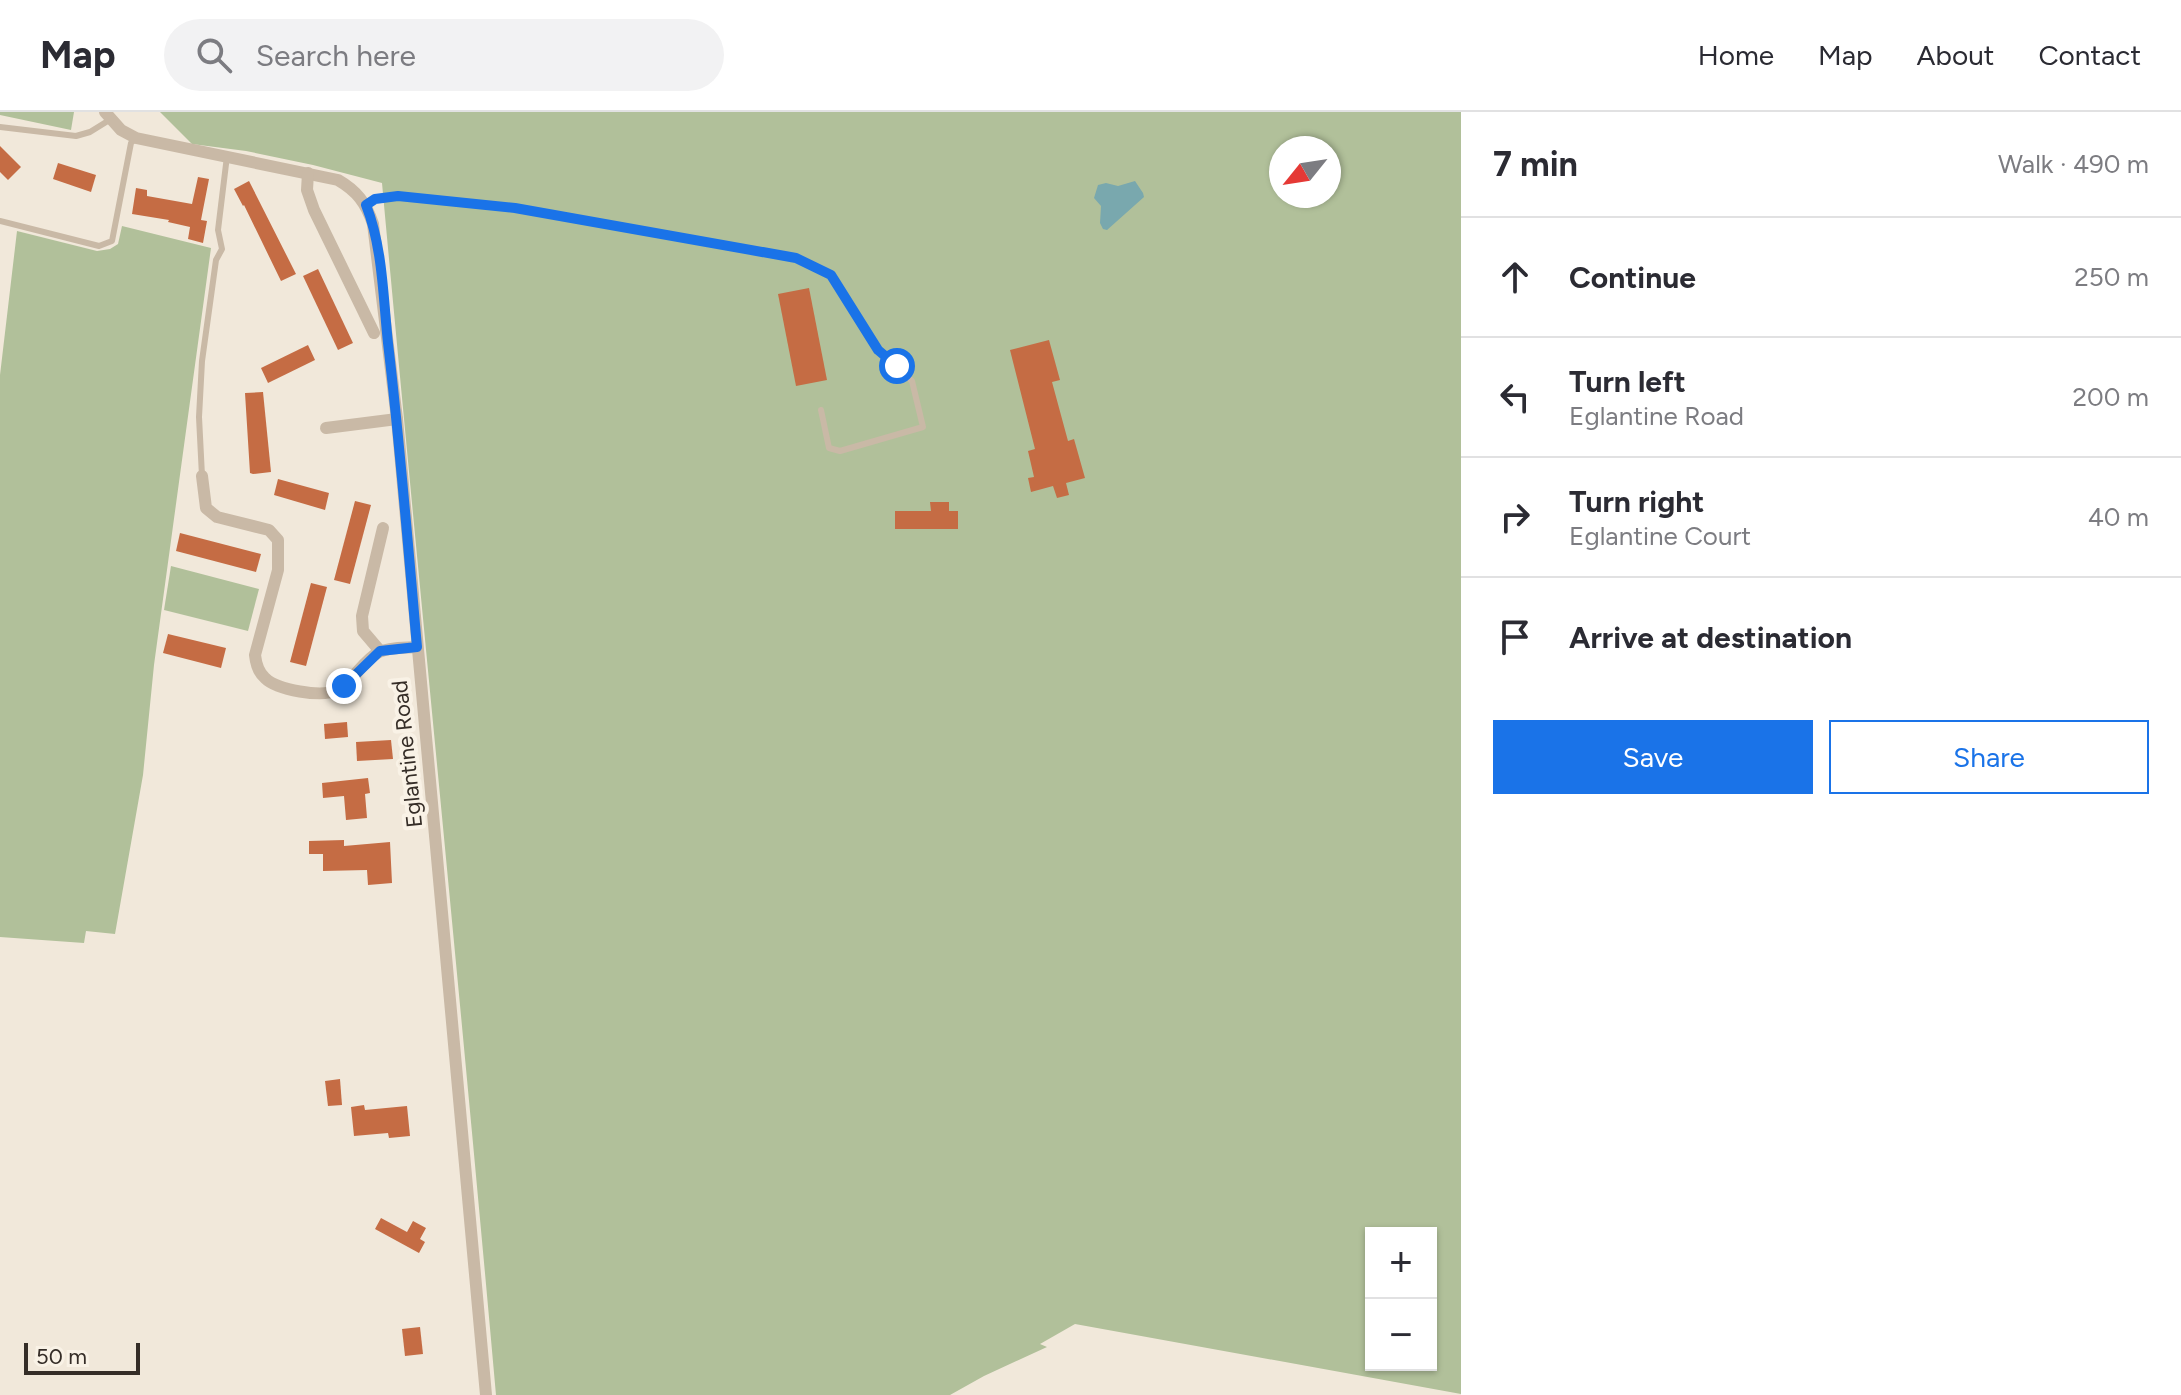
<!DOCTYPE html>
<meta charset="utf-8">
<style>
body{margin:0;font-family:Figtree,sans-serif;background:#f2f2f3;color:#2b2b33}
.controls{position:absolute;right:24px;bottom:24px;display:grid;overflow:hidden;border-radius:0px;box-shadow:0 2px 6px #0004}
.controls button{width:72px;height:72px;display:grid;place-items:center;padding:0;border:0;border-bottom:2px solid #e1e1e2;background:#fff;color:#2b2b33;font:40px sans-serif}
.compass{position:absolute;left:1269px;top:24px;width:72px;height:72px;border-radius:50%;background:#fff;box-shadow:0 2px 6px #0004;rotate:240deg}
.scale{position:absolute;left:24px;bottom:20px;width:116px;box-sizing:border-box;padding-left:8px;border:4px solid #352d27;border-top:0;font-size:22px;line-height:28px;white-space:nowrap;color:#352d27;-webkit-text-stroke:6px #f9f2e6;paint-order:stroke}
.stop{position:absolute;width:24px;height:24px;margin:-18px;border:6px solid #1a73e8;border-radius:50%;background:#fff}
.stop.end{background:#1a73e8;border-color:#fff;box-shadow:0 2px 8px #0008}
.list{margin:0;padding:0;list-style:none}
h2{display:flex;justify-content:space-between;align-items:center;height:104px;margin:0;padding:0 32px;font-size:34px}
h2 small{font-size:26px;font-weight:400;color:#7c7c81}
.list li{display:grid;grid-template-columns:52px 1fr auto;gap:24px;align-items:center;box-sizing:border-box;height:120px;padding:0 32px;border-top:2px solid #e1e1e2}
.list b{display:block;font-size:30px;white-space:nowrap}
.list p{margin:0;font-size:26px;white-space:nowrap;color:#7c7c81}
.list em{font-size:26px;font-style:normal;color:#7c7c81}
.actions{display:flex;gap:16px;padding:24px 32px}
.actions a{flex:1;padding:18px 0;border:2px solid #1a73e8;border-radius:0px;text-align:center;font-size:28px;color:#1a73e8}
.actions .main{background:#1a73e8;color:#fff}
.icon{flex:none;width:44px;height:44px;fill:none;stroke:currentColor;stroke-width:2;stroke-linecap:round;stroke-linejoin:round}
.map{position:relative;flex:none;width:1461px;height:1283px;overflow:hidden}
header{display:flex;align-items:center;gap:48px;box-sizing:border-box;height:112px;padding:0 40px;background:#fff;border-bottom:2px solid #e1e1e2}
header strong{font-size:38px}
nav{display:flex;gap:44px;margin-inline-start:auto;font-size:28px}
.search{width:560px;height:72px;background:#f2f2f3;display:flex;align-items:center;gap:20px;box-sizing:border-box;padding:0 28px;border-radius:44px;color:#7c7c81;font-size:30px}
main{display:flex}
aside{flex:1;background:#fff}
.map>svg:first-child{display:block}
.green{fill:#b1c09a;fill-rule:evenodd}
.water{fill:#79a8ae}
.building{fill:#c56c44}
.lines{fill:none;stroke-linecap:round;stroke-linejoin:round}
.service{stroke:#c9b9a6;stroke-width:6}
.minor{stroke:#c9b9a6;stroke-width:12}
.route{stroke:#1a73e8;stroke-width:10}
.labels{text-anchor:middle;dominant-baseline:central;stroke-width:8;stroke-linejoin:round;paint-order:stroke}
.street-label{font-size:22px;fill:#352d27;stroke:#f9f2e6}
</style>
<header>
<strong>Map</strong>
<div class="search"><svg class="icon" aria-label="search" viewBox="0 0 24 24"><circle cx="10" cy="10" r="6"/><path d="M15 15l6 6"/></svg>Search here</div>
<nav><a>Home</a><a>Map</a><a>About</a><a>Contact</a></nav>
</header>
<main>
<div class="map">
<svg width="1461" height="1283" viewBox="0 0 1461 1283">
<rect width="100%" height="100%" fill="#f1e8da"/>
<g class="green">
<polygon points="0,0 74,0 71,18 0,3"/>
<path d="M160 0H1461V1282L1075 1212 1040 1232 1047 1235 984 1264 950 1283H496C460 879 419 475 382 71L313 53 246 39 192 32ZM1281 36H1329V84H1281ZM1371 1121H1431V1253H1371Z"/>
<polygon points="122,114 211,136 154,553 143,663 115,822 86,819 84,831 0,825 0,263 17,119 97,139 110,137 118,132"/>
<polygon points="171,454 259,477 248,519 164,498"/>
</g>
<polygon class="water" points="1135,69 1143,81 1144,85 1107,118 1103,117 1100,111 1101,94 1094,86 1098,73 1106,71 1118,74"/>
<g class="building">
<polygon points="0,34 21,55 8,68 0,60"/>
<polygon points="58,51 96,63 91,80 53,67"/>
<polygon points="198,65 209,67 201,108 207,109 203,131 188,127 190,115 168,110 169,108 132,102 136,76 147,78 147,84 192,92"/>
<polygon points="249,69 296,162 281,169 244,93 243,94 234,77"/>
<polygon points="318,157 353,231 338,238 303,164"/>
<polygon points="809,176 827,268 796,274 778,182"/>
<polygon points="1049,228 1060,268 1052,270 1068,329 1074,327 1085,366 1066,371 1069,383 1057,386 1053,374 1031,380 1028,366 1034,365 1028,339 1035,337 1010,238"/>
<polygon points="308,233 315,248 268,271 261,256"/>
<polygon points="263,280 271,360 253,362 250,361 245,281"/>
<polygon points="278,367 329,381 325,398 274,383"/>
<polygon points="355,389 371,393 350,472 334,468"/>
<polygon points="930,390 949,390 949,399 958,399 958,417 895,417 895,399 931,399"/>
<polygon points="180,421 261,442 256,460 176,439"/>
<polygon points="311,471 327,475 306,554 290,550"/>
<polygon points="168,522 226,536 221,556 163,541"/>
<polygon points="347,610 348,625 325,627 324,612"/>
<polygon points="391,628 393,647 357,649 356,630"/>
<polygon points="368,666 370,681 365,682 367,706 346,708 344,684 323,686 322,671"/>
<polygon points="344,728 344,734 390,730 392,771 368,773 367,758 323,759 323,742 309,742 309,729"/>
<polygon points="340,967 342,993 328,994 325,969"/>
<polygon points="364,993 365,998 407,994 410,1024 389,1026 388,1021 354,1024 351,995"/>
<polygon points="381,1106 407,1120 413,1109 426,1116 420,1127 425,1130 419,1141 375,1117"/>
<polygon points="420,1215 423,1242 405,1244 402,1217"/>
</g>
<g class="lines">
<g class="service">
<polyline points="0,15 76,24 90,20 111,7"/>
<polyline points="366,93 375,87 398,84 515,96 796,146 831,163 878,238 912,269 923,315 840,339 829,336 821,298"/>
<polyline points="0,109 99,134 112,129 131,31 136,26"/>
<polyline points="202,364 199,305 202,249 216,148 222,137 218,118 227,44"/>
</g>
<g class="minor">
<path d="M105 0 121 18 136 26 338 68C357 79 366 91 373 112L397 307 486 1283"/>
<polyline points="308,61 307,78 314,98 374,221"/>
<polyline points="326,316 397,307"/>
<path d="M202 364 206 396 217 405 269 418 278 428V458L255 543C256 552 258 560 265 566 277 578 322 586 337 578 354 569 362 549 379 540 390 535 405 536 417 535"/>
<polyline points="380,539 363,519 362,504 383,416"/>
</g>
</g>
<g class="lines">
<path class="route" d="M344 574 380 539 417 535C408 434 400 332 388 231 383 185 383 136 366 93L375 87 398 84 515 96 796 146 831 163 878 238 897 254"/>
</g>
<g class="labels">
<g class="street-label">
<text transform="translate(407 642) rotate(-96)">Eglantine Road</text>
</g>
</g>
</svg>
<div class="controls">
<button>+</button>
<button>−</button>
</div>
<svg class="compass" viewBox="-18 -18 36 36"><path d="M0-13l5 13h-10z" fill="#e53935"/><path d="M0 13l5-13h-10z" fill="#7c7c81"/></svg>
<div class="scale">50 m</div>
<div class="stop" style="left:897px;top:254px"></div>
<div class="stop end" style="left:344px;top:574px"></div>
</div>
<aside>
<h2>7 min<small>Walk · 490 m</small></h2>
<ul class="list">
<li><svg class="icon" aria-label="ahead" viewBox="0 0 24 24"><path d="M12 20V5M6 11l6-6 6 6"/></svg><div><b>Continue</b></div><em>250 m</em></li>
<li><svg class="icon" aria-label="left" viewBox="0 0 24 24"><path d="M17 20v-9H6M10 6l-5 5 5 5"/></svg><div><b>Turn left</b><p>Eglantine Road</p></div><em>200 m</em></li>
<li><svg class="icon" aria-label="right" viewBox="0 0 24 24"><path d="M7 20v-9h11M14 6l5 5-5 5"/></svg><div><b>Turn right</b><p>Eglantine Court</p></div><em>40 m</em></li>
<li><svg class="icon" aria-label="arrive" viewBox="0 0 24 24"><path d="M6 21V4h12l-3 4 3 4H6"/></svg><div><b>Arrive at destination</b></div></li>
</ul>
<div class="actions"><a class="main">Save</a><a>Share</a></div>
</aside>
</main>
